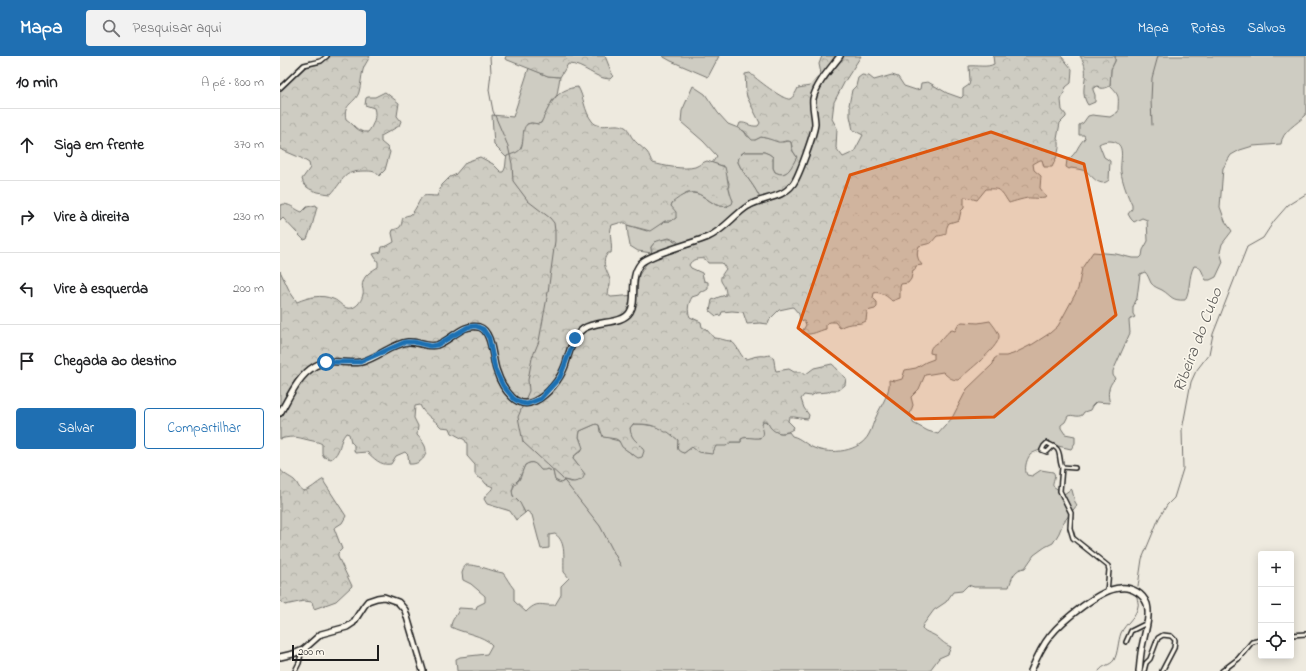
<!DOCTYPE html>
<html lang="pt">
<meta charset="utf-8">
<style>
body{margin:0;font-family:"Indie Flower",sans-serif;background:#f2f2f2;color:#202124}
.controls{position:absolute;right:12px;bottom:12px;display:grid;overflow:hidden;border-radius:4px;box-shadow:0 2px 10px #0003}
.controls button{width:36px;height:36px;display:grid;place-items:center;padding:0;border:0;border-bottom:1px solid #e0e0e0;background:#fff;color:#202124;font:20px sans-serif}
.scale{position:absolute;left:12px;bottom:10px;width:87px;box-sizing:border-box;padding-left:4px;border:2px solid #1c1c1c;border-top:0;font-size:11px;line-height:14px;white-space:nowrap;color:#1c1c1c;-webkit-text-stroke:3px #fbf7ec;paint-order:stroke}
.stop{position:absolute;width:12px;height:12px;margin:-9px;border:3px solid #1f6fb2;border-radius:50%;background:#fff}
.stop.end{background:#1f6fb2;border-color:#fff;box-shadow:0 1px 4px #0008}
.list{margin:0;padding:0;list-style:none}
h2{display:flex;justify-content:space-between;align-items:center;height:52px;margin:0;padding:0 16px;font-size:17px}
h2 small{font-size:13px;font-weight:400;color:#757577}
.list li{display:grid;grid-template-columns:26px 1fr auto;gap:12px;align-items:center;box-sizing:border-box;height:72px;padding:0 16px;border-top:1px solid #e0e0e0}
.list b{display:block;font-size:15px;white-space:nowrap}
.list em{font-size:13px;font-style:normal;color:#757577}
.actions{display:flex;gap:8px;padding:12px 16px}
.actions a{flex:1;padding:9px 0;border:1px solid #1f6fb2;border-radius:4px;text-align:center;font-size:14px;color:#1f6fb2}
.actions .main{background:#1f6fb2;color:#fff}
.icon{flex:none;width:22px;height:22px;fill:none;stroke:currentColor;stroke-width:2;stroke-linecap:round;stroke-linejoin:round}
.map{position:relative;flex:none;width:1026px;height:615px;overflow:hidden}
header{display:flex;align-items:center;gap:24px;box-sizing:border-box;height:56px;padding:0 20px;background:#1f6fb2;color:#fff}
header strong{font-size:19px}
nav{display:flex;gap:22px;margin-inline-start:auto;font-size:14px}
.search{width:280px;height:36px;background:#f2f2f2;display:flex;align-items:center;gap:10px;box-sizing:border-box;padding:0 14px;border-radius:4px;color:#757577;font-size:15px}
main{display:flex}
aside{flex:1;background:#fff}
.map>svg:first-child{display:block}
.grass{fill:#ceccc2;stroke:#75746f}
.forest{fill:url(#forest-crowns);stroke:#75746f}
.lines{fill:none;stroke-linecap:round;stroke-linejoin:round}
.stream{stroke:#6f6d69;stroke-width:1}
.minor-casing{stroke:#1c1c1c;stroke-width:6}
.primary-casing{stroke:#1c1c1c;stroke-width:8}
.minor{stroke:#fbf7ec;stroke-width:3}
.primary{stroke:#fbf7ec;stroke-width:5}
.route{stroke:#1f6fb2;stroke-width:5}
.marked{fill:#de560d;fill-opacity:0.2;stroke:#de560d;stroke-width:3;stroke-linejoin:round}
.labels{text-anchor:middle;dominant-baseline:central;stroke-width:3;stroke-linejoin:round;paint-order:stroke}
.water-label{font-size:17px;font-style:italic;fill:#5a5956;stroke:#fbf7ec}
</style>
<header>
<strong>Mapa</strong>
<div class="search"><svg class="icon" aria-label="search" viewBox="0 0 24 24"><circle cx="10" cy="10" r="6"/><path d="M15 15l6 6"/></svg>Pesquisar aqui</div>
<nav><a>Mapa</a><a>Rotas</a><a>Salvos</a></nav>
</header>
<main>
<aside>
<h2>10 min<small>A pé · 800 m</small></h2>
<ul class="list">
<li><svg class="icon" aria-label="ahead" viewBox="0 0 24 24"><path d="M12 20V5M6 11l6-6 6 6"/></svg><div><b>Siga em frente</b></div><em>370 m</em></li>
<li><svg class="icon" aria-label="right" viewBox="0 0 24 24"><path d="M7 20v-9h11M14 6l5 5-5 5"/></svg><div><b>Vire à direita</b></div><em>230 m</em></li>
<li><svg class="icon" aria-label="left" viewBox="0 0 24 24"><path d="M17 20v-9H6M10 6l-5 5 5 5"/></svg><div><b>Vire à esquerda</b></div><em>200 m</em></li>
<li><svg class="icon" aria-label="arrive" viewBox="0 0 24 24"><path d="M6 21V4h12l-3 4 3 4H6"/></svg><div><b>Chegada ao destino</b></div></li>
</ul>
<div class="actions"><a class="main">Salvar</a><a>Compartilhar</a></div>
</aside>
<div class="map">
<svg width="1026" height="615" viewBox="0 0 1026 615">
<defs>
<pattern id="forest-crowns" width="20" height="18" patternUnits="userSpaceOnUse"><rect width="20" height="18" fill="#ceccc2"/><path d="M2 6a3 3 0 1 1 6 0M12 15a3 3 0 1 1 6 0" fill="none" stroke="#b0afa6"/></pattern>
</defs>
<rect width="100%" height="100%" fill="#eeeadf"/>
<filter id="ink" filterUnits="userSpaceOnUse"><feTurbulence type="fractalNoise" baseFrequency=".025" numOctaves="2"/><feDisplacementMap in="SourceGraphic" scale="8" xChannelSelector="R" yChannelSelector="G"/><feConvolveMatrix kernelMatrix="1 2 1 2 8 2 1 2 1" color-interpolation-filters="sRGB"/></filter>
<g filter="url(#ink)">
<g class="grass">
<polygon points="382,0 439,0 428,21 391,5"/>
<path d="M835 0H1026V59C1017 68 1002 75 1001 88L973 90 960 94 951 99 943 112 940 151 945 165 952 175 942 188 940 196 943 206 936 221 930 224H926C922 219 923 210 914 210 908 221 911 233 905 244 891 245 892 240 882 234 878 232 874 231 871 227 869 223 868 219 865 216L860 218 857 242 853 251V258L855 261 849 264 850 277 833 315V319L835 323C828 329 827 339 830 347L816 346 812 350 810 354 804 356 802 359C797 362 793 358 788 360L785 366 781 369V372L785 378 795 380V387L791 393 765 387 762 393C758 395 753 396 750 399 746 404 744 414 747 419L752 420 761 414 773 416C777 420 772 425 773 430L784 438 791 433 792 434 795 446 797 449 783 467 779 477 773 487 765 491 754 499 745 512C734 513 732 522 729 531H694L688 529 682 535 673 536 666 546 654 554 643 569 642 572C646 577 652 577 657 581 663 586 663 587 671 591L668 598 659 602 650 614 651 615H177L176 603 180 601 207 598 212 589C204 579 182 577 171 571 171 563 178 559 179 552L196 553 197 550 205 546V540L191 528 183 524 182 517 185 509C198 508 210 515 223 517 227 522 229 527 234 533V545L246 556C258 544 260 550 275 549L281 539V530L289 522 284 516C283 503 287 486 275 478L269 479V492L261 493 252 459 247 455 245 457C242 449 237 447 234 441 229 434 235 429 239 424 242 420 242 413 245 409 253 404 255 407 261 414L267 413 273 415 275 424 278 426H283L284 424 291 426 297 425 303 416 293 403V401L302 394 301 385 299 381 300 375 316 368 319 369 320 376 331 383 339 385 343 391 354 400 363 391C355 386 350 381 350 372L353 368C369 368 387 371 398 384 398 391 395 394 404 397L412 391C418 395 426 399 433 396L435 390 451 386H461V383L464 381 480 382 482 365H485C494 373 495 380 509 376L512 380C521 382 526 389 534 392 551 399 580 396 589 378 592 373 593 366 596 361 601 349 611 336 609 324L615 325 622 323 625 314 636 312 646 306 654 303V298L650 297C650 288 657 288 662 283 666 279 667 276 672 274L675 275 679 268 682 266 698 267 710 265C712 268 720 277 719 281 718 292 687 316 678 324 671 324 667 320 663 316L645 319 639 333 631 341 633 349 630 358 633 363V367L648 375 658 378 672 362 687 333 713 308 714 303 718 300H726L733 298 753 288 770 277 778 270 798 233 802 212 813 196 836 198 852 202H860L862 200 863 194 868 185 867 164 862 162 854 166 851 163 848 158 852 153V149C848 141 842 125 841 116 839 106 848 86 830 85 826 85 822 86 819 88L824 101 830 105 829 124C820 132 813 121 807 116 802 113 796 113 791 112L789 113 786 111 787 104C798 97 796 91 805 82L804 79H799V69L803 67 808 60 812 59 830 61 838 56C838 41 841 41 830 30L831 13 835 5Z"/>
<polygon points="249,12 268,20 280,21 277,39 272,45 261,67 258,68 251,67 247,68 241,92 238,96 226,101 214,89 212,59 233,61"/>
<path d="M413 30 425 38 438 57 448 68 458 72 464 75 467 80 475 84 481 81 503 86 509 85 511 86 512 94 517 101C512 109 508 123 495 116L493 112V101L489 98 484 96H464L461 98 458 106C464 120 476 130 481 145L479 148 457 160 449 168 432 182 406 192H401L397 185 389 182 375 186 371 191 372 197 358 195 350 190 348 179 347 169 367 175 385 165H391L396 162 391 150 392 147 398 141 409 137H412L419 138 436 149 447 151 453 145 448 135 449 127 443 110 432 107 437 100 423 85 401 66 402 55Z"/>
</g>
<g class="forest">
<path d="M47 0H90C88 5 84 9 83 14 81 21 81 29 79 36 76 47 62 48 66 63 74 68 77 77 88 76 93 70 97 60 94 52L85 49 86 42 88 41H95L105 36 119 47 117 60 121 65 119 70 101 80V86L107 91 110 96 105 114 99 120C96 115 91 115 85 115 62 115 65 123 51 138 41 137 24 135 22 123L30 112 29 107 21 102 0 93V32L24 10 30 6H36Z"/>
<path d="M226 0H325L333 20 330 23C315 23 304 8 288 8L280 21 268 20 225 3Z"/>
<path d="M542 0H581L565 25 554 46 552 63 557 72 556 92 563 101 574 96 583 79 573 74 570 60V51L569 49 572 34 576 30 578 22 582 19 589 20 594 24 612 19 618 21 624 30 636 34 640 33 641 27 648 26 667 37 681 42 683 40V33L689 29 690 25 689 10C697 9 707 12 714 8L713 0H781L792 13 791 27 786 31 781 44 782 54 786 59V61L780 67 777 83 779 86C780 95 776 103 772 111H764L762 104H760L753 108 754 114 761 120 760 132 766 140 765 142C760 143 756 142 751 142 748 141 732 146 729 147 721 135 722 132 706 133L697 144C692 143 689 141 684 141V152L681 155 679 164 669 167C663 176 671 179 657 180L651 187 639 190C636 197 637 203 642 209L636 210 635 214H633L631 223 628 227 621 228 620 231V242L612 245C608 241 601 235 594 237L593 242 597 246V251L595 253 587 255 586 265C578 270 570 265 560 272L555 266H549L546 268V273C538 275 533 279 524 278L522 276 526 269 525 266 520 263 519 258 513 251 499 254 490 263 488 268 480 267 467 268 463 256 452 255 442 256 441 259 436 260 430 255 432 244 439 241 446 239C446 224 434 228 446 213L442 207H428L425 203C418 202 412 203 409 209L411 212 422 217 424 225 428 226V233L425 235 420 236 418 239 412 241C408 248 407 254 410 261L421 266 422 271 426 273 434 282C441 282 445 285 451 285 458 290 459 298 465 303 470 303 474 300 478 300 483 299 484 301 489 299L493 301C495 306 494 311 496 315L509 313 514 316H522L523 318H526L534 312 552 308C556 311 561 318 566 322L565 329 559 334H551L548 336 536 337 531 340 524 339 521 343 524 352 529 359 528 363C521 363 515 360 509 361L508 365 514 371 513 373C506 378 496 379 490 371 489 369 488 367 486 365H483C480 371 485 374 483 380 476 385 468 379 461 383V386H451L446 390H436L432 398 418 396 412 391 404 397C395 395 398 391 398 384L388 376H385C373 368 367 368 353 368L350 372C351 386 360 385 364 395L362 401 358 402 342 391 339 385 336 383 323 381 319 369 316 368 300 375 299 381 303 392 293 401V403L305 418 302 424 294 426 284 424 281 427 275 424 273 415 267 413 265 414H261C255 407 253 404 245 409L239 423 234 428 232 435 233 440 240 447 245 457 236 464 230 455 207 448 204 443C206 437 211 436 213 431L206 428 202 423 197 421 195 418V409L187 400V388L185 384 172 377 170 372 161 371C154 363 144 359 140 349L135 350 134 362 138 370 137 379C140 382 143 386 145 390 149 400 140 409 129 408L128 399 125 396 116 400 111 408C100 410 94 402 87 396L75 397 74 394V389L71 386 69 378 66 377C58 386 62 396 51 403L44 401 42 397V388C39 386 37 386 33 385 18 382 16 379 0 383V215L10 236 17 246C29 241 41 238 53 243 60 245 63 254 72 252 78 250 82 244 83 238 84 234 81 230 83 226 84 219 93 214 98 211V206L93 198 101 196 102 191 107 190 114 186 112 177 113 174C115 173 118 173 120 171 124 166 119 160 130 159 136 155 139 143 143 140 147 139 153 140 157 140L162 129 170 121 175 119 186 106 200 101 213 108 221 116H223C227 111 225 105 227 100 231 98 239 97 241 92 246 81 238 63 258 68L261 67C270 49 275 33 298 31 304 41 304 55 312 65 319 75 336 65 345 71 348 72 348 75 350 78 354 86 361 90 367 96 370 99 370 104 373 107 383 110 405 114 415 111 420 109 423 106 427 105L445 111C448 123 448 134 453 145L452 148C434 158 425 133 408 137 402 139 397 143 392 147L391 150 396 156V162L391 165H385L370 175 347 169 346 167H339L332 169C328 178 333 188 331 197H328C320 207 327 213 330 224 331 229 328 234 328 239L331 241 356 239 359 219 366 208 372 203 371 191 375 186C388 181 393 181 401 192H406L432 182 449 168 457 160 479 148 481 145C476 130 464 120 458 106L459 101 464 96H484L489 98 493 101V112L495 116C508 123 512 109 517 101L513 95 511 86C506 83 503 87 498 86 492 84 487 82 481 81L475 84H472L464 75 458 72 460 67C467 66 469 71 478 70L480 67C476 58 471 50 467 41 465 34 466 26 465 18L470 17C475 22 504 45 510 43 514 41 516 36 518 32L530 30 541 18 539 8Z"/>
<path d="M800 0H835V5L831 13 830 30C826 32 821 34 818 30L813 32V34L815 39V46L808 49C797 33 813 17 800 0Z"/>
<path d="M4 148C12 149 16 154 22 156L27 151 36 149 37 151 32 170 27 183 24 184 16 176 3 162 0 165V149Z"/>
<path d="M0 413C4 419 9 420 14 424 18 427 18 432 23 435 31 434 36 427 44 423V426L66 460 62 467 54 472 62 493 58 497V501L72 530 56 545 34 553 32 546 24 545 5 549 0 545Z"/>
</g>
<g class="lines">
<g class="stream">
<polyline points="210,0 211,17 209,34 213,55 228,90 232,108 233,125 248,145 270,162 274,167 275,175 275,185 268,236 259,285 252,302 248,324 249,335 245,344"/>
<polyline points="872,69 871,44 872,22 878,0"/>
<polyline points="243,349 238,361 243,386 282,422 320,470 341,510"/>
<polyline points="858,530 862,503 879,462 887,449 894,442 903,413 902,374 911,326 916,315 929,298 933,278 967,191 983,182 994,165 1008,149 1026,138"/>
<path d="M819 615C824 608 830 610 834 604 838 597 838 585 841 577 845 568 857 560 858 550 859 548 857 544 857 541"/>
</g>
<g class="minor-casing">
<g id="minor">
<polyline points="0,32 24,9 41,5 47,0"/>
<path d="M772 391 767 396 762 394 764 390 767 387C770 389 774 390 776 392 781 395 779 406 782 411L780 435 791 457 790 472 793 482 828 510 829 514 827 536"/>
<polyline points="782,411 795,412"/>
<polyline points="1011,579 1026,578"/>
<polyline points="846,586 851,575 867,567"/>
<polyline points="15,615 19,607 21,598 19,595"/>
<polyline points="864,615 866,607 870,603 878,582 883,579 891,580 895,584 894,592 882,615"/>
<polyline points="942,615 958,603 972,586 981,584"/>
</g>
</g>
<g class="primary-casing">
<g id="primary">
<path d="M0 357C10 340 18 320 35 310 50 301 66 309 81 306 98 302 111 288 128 286 138 285 147 292 157 289 172 284 182 267 199 271 213 275 212 305 217 316 220 326 225 334 232 341 239 348 247 349 255 345 268 339 280 323 285 310 289 298 292 281 303 273 316 264 342 269 350 256 358 244 348 222 361 207 370 198 414 187 428 181 444 174 454 159 468 150 483 141 502 143 513 128 519 120 534 78 535 68 535 60 532 51 533 43 536 28 551 12 560 0"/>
<polyline points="0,601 13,598 23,594 41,578 67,571 73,567 84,550 88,545 97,542 104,541 118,546 125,554 143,615"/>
<path d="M751 615C756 603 762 590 770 580 782 565 820 533 840 532 846 531 852 533 857 536 862 539 865 543 867 548 871 563 863 581 861 597 860 603 860 609 859 615"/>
</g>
</g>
<use href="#minor" class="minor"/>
<use href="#primary" class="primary"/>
</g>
</g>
<g class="lines" filter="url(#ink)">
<polyline class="route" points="46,306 80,306 125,286 134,286 150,290 157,289 188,271 196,270 203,273 209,282 215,313 223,330 234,343 241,347 247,348 260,343 280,321 295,282"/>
</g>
<path class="marked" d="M711 76 804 108 836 259 714 361 635 363 518 272 570 119Z"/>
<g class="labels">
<g class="water-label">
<text transform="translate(918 284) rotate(-69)">Ribeira do Cubo</text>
</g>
</g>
</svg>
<div class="controls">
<button>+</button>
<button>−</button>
<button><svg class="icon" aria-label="locate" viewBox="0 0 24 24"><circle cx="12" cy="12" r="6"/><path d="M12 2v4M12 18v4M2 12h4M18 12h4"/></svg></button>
</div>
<div class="scale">200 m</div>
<div class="stop" style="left:46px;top:306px"></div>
<div class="stop end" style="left:295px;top:282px"></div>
</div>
</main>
